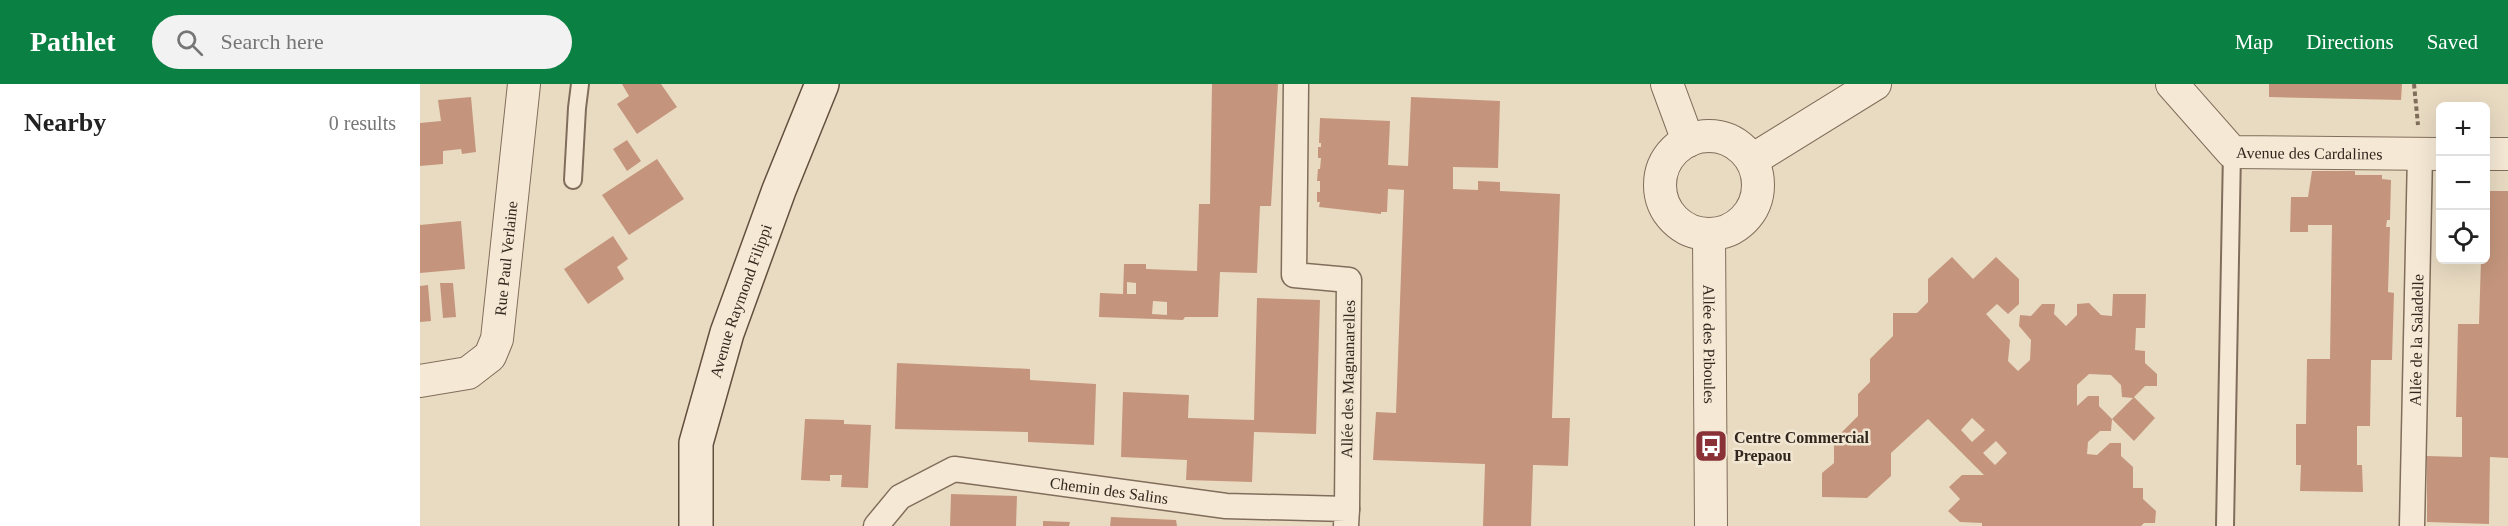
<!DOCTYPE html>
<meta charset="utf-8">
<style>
body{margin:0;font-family:"Times New Roman",serif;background:#f2f2f2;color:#222}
.controls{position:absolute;right:18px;top:18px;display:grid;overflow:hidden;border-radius:9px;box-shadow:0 6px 24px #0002}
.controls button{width:54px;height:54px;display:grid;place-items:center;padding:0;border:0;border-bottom:2px solid #e0e0e0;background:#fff;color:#222;font:30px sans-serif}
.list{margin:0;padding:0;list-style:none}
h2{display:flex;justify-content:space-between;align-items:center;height:78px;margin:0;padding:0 24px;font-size:26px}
h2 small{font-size:20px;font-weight:400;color:#767676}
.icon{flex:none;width:33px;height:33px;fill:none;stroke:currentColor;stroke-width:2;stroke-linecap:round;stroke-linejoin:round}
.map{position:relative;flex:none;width:2088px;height:442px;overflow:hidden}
header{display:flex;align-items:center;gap:36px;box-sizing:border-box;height:84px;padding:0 30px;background:#0b8043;color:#fff}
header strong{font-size:28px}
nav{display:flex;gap:33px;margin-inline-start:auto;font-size:21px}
.search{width:420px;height:54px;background:#f2f2f2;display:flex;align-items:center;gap:15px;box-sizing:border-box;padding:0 21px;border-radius:33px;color:#767676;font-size:22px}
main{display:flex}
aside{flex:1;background:#fff}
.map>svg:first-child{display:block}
.building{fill:#c4957c;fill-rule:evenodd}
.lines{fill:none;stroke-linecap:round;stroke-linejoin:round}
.service-casing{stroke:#816d5b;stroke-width:20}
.pedestrian-casing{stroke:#816d5b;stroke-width:27}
.minor-casing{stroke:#816d5b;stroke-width:34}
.secondary-casing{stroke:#634f3e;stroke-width:36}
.path{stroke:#816d5b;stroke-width:4;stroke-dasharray:4.5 3;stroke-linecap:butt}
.service{stroke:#f5e9d5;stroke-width:16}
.pedestrian{stroke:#f5e9d5;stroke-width:24}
.minor{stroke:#f5e9d5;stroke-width:32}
.secondary{stroke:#f5e9d5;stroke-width:33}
.labels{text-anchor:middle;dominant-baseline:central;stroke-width:5;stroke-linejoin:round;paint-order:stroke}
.street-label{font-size:16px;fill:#32271e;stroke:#f1e6d1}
.poi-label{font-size:16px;font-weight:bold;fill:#32271e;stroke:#f1e6d1;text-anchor:start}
</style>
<header>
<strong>Pathlet</strong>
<div class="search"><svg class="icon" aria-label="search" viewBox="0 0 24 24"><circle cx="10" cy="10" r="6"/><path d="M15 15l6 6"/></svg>Search here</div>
<nav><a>Map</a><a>Directions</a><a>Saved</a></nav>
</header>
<main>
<aside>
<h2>Nearby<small>0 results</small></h2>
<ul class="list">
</ul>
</aside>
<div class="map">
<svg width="2088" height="442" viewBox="0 0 2088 442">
<rect width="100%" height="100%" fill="#e9dbc2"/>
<g class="building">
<polygon points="202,0 241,0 257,23 217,50 197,20 209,12"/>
<path d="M792 0H858L851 122H840L837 189 800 188 798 233H765L763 236 679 233 680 209 703 210 704 180H726V185L777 187 779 120H790ZM707 198 716 199V210H707ZM733 217 747 218V231L732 230Z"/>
<polygon points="1849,0 1982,0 1981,16 1849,13"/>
<polygon points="51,13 56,68 42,70 41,65 23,67 23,80 0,82 0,39 21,37 18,16"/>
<polygon points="991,13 1080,17 1078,84 1033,83 1033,105 1058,106 1058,97 1080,98 1080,107 1140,110 1132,334 1150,334 1148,382 1113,381 1111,442 1063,442 1065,380 953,376 956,328 976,329 984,106 968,105 967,128 961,128 961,130 899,123 900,118 897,118 897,108 900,108 900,97 897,97 898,85 900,85 901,74 898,74 898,63 901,63 901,59 899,59 900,34 970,37 968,81 988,82"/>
<polygon points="207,56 221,77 207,87 193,65"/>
<polygon points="237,75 264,115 209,151 182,111"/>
<polygon points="1892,87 1935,87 1935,91 1962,91 1962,95 1971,96 1970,136 1967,136 1966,143 1970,143 1968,208 1974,209 1972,276 1951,276 1950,342 1937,342 1937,381 1942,381 1943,408 1880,407 1881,381 1876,381 1876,340 1886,340 1887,275 1910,275 1912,141 1888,141 1888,148 1870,148 1871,113 1888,113"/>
<polygon points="2066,107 2088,107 2088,374 2070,373 2069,440 2007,438 2007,372 2042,373 2042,333 2036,333 2038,240 2059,240 2061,176 2066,176"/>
<polygon points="41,137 45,185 0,189 0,141"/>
<polygon points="193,152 208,175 197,183 204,195 168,220 144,185"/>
<path d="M1532 173 1553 195 1576 173 1599 195V220L1588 230 1577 220 1566 230 1590 256 1588 277 1598 287 1610 276 1611 256 1599 242 1600 231 1611 232 1622 220H1635L1634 230 1646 242 1657 231V220L1669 219 1681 231 1692 232 1693 210H1726L1725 244H1716L1715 266 1725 267V279L1737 290V302H1725L1714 313 1735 334 1714 357 1692 335 1691 347H1680L1668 358 1667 370 1677 371 1690 359H1701V372L1713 383V404H1723V415L1736 427 1735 439H1724L1721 442H1562V439L1540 438 1528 427 1540 415 1529 403 1542 391H1564L1508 335 1471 369V392L1447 414 1402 413V389L1414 379V356L1438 332V310L1450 298V275L1473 252V229H1497L1508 218V195ZM1669 290 1691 291 1701 301 1702 313 1713 314 1692 335 1679 322V312H1668L1657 322V301ZM1552 334 1565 346 1552 358 1541 346ZM1576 357 1587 369 1575 381 1563 369Z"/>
<polygon points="20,199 33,199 36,233 23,234"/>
<polygon points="8,201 11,237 0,238 0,202"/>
<polygon points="837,214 900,216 896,350 834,348 832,398 766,396 767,376 701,373 703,308 769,311 768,334 834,336"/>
<polygon points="477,279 610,285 610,296 676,300 674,361 608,358 608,348 475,345"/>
<polygon points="385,335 424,336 424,340 451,341 448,404 421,403 422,391 410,391 410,397 381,396"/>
<polygon points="531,410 597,412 596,442 530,442"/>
<polygon points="691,433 756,436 757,442 690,442"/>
<polygon points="623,437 650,438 649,442 623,442"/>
</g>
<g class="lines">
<g class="service-casing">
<g id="service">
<polyline points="153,96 157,24 160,0"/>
<polyline points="1805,442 1812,68"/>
</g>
</g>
<g class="pedestrian-casing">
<g id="pedestrian">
<polyline points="876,0 874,191 929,196 927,425"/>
<path id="s1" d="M456 442 480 413 534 385 806 422 927 425 926 442"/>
<path id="s2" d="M1992 442 2000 70"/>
</g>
</g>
<g class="minor-casing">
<g id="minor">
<polyline points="1247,0 1268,57"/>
<path id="s3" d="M1752 0 1812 68 2020 70"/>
<circle cx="1289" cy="101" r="49"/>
<polyline points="2066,70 2088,70"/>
<polyline points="1332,76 1455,0"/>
<path id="s4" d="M1289 150 1291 442"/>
<path id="s5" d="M0 297 48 289 70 272 77 255 104 0"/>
</g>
</g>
<g class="secondary-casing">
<g id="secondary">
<path id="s6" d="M276 442V359L307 249 359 106 402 0"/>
</g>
</g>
<polyline class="path" points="1994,0 1998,41"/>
<use href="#service" class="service"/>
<use href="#pedestrian" class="pedestrian"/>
<use href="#minor" class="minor"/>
<use href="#secondary" class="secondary"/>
</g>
<defs>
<g id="bus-square" transform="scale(1.725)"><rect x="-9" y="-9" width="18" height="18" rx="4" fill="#8a3137" stroke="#f1e6d1"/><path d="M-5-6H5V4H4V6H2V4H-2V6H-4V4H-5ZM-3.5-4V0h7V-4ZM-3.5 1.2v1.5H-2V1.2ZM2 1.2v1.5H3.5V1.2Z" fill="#fff"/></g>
</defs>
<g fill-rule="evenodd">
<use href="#bus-square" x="1291" y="362"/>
</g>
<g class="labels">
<g class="street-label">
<text stroke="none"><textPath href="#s3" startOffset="168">Avenue des Cardalines</textPath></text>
<text stroke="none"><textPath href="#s5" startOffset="176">Rue Paul Verlaine</textPath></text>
<text stroke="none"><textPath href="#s6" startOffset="232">Avenue Raymond Filippi</textPath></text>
<text stroke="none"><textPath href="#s2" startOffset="186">Allée de la Saladelle</textPath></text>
<text stroke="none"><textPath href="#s4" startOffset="110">Allée des Piboules</textPath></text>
<text transform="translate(928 295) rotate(-89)">Allée des Magnanarelles</text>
<text stroke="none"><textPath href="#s1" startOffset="255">Chemin des Salins</textPath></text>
</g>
<g class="poi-label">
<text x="1314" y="353">Centre Commercial<tspan x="1314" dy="18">Prepaou</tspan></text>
</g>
</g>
</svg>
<div class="controls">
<button>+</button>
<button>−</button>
<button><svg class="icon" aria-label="locate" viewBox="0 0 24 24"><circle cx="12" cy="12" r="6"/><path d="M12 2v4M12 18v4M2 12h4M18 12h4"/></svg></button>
</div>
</div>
</main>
